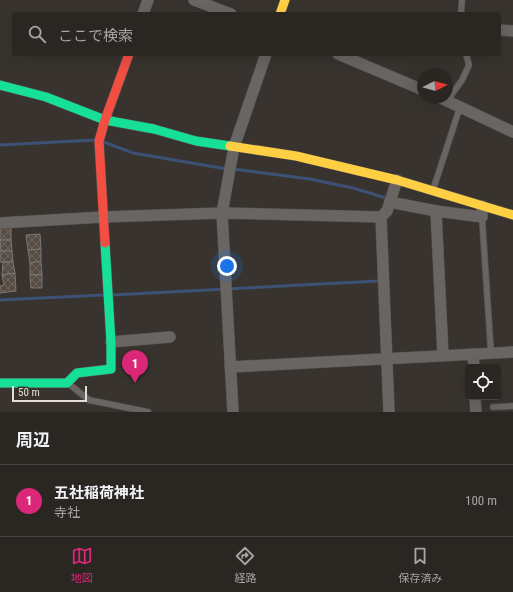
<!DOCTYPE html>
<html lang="ja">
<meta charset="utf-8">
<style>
body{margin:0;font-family:"Roboto Condensed","Noto Sans JP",sans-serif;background:#36322f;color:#f1f3f6}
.controls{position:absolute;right:12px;bottom:12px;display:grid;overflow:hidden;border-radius:4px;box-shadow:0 4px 16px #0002}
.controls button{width:36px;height:36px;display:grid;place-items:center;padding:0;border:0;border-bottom:1px solid #464340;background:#2a2622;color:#f1f3f6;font:20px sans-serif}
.compass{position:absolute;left:417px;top:68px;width:36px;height:36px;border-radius:50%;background:#2a2622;box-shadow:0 4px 16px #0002;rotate:84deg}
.scale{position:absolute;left:12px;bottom:10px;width:75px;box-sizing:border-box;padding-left:4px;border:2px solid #e2ddd7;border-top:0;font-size:11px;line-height:14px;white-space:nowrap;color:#e2ddd7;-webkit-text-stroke:3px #3c342a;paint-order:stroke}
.you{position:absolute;left:227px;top:266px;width:14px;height:14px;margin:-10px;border:3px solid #fff;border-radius:50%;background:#1a73e8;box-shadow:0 0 0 6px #1a73e833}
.badge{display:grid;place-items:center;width:26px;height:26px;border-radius:50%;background:#db2777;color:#fff;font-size:13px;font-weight:700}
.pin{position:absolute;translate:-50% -33px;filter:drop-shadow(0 1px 2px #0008)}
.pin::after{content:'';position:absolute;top:21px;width:14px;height:12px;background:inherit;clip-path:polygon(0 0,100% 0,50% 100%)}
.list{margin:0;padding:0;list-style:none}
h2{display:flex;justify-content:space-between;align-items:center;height:52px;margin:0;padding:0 16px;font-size:17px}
h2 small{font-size:13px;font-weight:400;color:#a5a5a5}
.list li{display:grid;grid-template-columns:26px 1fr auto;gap:12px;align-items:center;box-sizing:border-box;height:72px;padding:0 16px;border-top:1px solid #464340}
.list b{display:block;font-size:15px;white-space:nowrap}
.list p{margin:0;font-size:13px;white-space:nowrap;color:#a5a5a5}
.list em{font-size:13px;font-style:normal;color:#a5a5a5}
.icon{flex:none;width:22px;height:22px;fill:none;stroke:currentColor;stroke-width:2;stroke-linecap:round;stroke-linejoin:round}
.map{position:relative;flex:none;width:513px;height:412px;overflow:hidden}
.search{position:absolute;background:#2a2622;box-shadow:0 4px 16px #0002;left:12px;right:12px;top:12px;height:44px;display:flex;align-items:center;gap:10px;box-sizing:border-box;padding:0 14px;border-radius:4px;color:#a5a5a5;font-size:15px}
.sheet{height:124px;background:#2a2622}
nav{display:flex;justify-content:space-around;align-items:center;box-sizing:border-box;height:56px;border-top:1px solid #464340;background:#2a2622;font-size:11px;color:#a5a5a5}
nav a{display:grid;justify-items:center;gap:2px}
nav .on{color:#db2777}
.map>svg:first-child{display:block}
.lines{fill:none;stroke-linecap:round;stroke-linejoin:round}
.stream{stroke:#3d5176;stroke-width:3}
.building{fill:url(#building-cross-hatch);stroke:#7c7773}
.lane-casing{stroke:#56524d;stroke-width:7}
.street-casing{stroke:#56524d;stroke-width:12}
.fast-casing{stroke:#56524d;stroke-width:10}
.slow-casing{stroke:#56524d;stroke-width:10}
.jam-casing{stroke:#56524d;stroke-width:10}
.lane{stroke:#686562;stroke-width:5.5}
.street{stroke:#686562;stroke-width:11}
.fast{stroke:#16e098;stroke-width:9}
.slow{stroke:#ffcf43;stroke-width:9}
.jam{stroke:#f24e42;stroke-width:9}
</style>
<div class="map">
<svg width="513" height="412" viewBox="0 0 513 412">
<defs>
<pattern id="building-cross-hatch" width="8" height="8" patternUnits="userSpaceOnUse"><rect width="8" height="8" fill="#564c43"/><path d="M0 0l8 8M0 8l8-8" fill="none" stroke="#6e655d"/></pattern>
</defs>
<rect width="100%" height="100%" fill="#38332e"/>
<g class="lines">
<g class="stream">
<polyline points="104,142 133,153 227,169"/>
<polyline points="0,145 95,140"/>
<polyline points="233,169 310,179 353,188 386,198"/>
<polyline points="112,295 378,281"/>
<polyline points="0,300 103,295"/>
</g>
</g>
<g class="building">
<rect x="0" y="225" width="11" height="15"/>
<polygon points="40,234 41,249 28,250 26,235"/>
<polygon points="0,240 11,240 12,251 1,251"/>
<polygon points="41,249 41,261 30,263 28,250"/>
<polygon points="0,251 12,251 13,262 0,262"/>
<polygon points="41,261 42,275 30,275 30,263"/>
<polygon points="3,262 13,262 15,273 2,275"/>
<polygon points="15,273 16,291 0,293 0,286 4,285 2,275"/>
<polygon points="30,275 42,275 42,288 31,288"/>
</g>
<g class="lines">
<g class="lane-casing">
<g id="lane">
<polyline points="461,14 462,0"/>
<polyline points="447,101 462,80 469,65 466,54"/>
<polyline points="433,190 460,107"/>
<polyline points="482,217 491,353"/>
<polyline points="69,384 89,400 148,412"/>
<polyline points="493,407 513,406"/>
</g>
</g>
<g class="street-casing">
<g id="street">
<polyline points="194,0 231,14"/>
<polyline points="143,14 148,0"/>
<polyline points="499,30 513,31"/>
<polyline points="338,54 423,90"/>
<polyline points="441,98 513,132"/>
<polyline points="390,202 436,211"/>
<polyline points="381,217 389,412"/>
<polyline points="0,223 103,217 222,213 381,217 387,211 397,180"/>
<polyline points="111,342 170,337"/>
<polyline points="473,354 474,367"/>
<polyline points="443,355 436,211 482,217 482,206"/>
<polyline points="230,367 513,352"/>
<polyline points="475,397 476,412"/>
<polyline points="233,412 222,213 234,147 266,54"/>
</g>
</g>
<g class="fast-casing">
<g id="fast">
<polyline points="0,85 46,97 105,120 154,129 196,141 230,146"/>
<polyline points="0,383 67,383 77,373 111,369 111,342 105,243"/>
</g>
</g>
<g class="slow-casing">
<g id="slow">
<polyline points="280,14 285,0"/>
<polyline points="230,146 296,156 397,180 513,215"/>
</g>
</g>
<g class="jam-casing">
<polyline id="jam" points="105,243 99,141 105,120 129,54"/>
</g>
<use href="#lane" class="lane"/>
<use href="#street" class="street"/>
<use href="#fast" class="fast"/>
<use href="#slow" class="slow"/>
<use href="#jam" class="jam"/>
</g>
</svg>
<div class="controls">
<button><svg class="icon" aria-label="locate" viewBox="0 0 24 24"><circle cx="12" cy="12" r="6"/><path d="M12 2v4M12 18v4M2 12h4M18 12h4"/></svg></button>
</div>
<svg class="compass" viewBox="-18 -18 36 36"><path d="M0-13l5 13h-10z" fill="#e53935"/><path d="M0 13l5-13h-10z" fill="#a5a5a5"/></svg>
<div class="scale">50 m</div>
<div class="you"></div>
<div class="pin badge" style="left:135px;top:383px">1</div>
<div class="search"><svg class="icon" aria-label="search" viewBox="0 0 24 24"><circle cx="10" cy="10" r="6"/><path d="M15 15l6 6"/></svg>ここで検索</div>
</div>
<section class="sheet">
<h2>周辺<small></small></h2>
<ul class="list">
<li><span class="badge">1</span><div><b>五社稲荷神社</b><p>寺社</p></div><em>100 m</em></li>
</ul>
</section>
<nav>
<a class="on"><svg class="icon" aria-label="map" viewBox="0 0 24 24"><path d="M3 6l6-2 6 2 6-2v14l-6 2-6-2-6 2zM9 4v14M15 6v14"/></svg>地図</a>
<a><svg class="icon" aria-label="directions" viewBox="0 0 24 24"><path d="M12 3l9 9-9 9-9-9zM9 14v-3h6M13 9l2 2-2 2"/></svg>経路</a>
<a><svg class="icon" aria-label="saved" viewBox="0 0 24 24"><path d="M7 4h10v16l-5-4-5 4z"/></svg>保存済み</a>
</nav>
